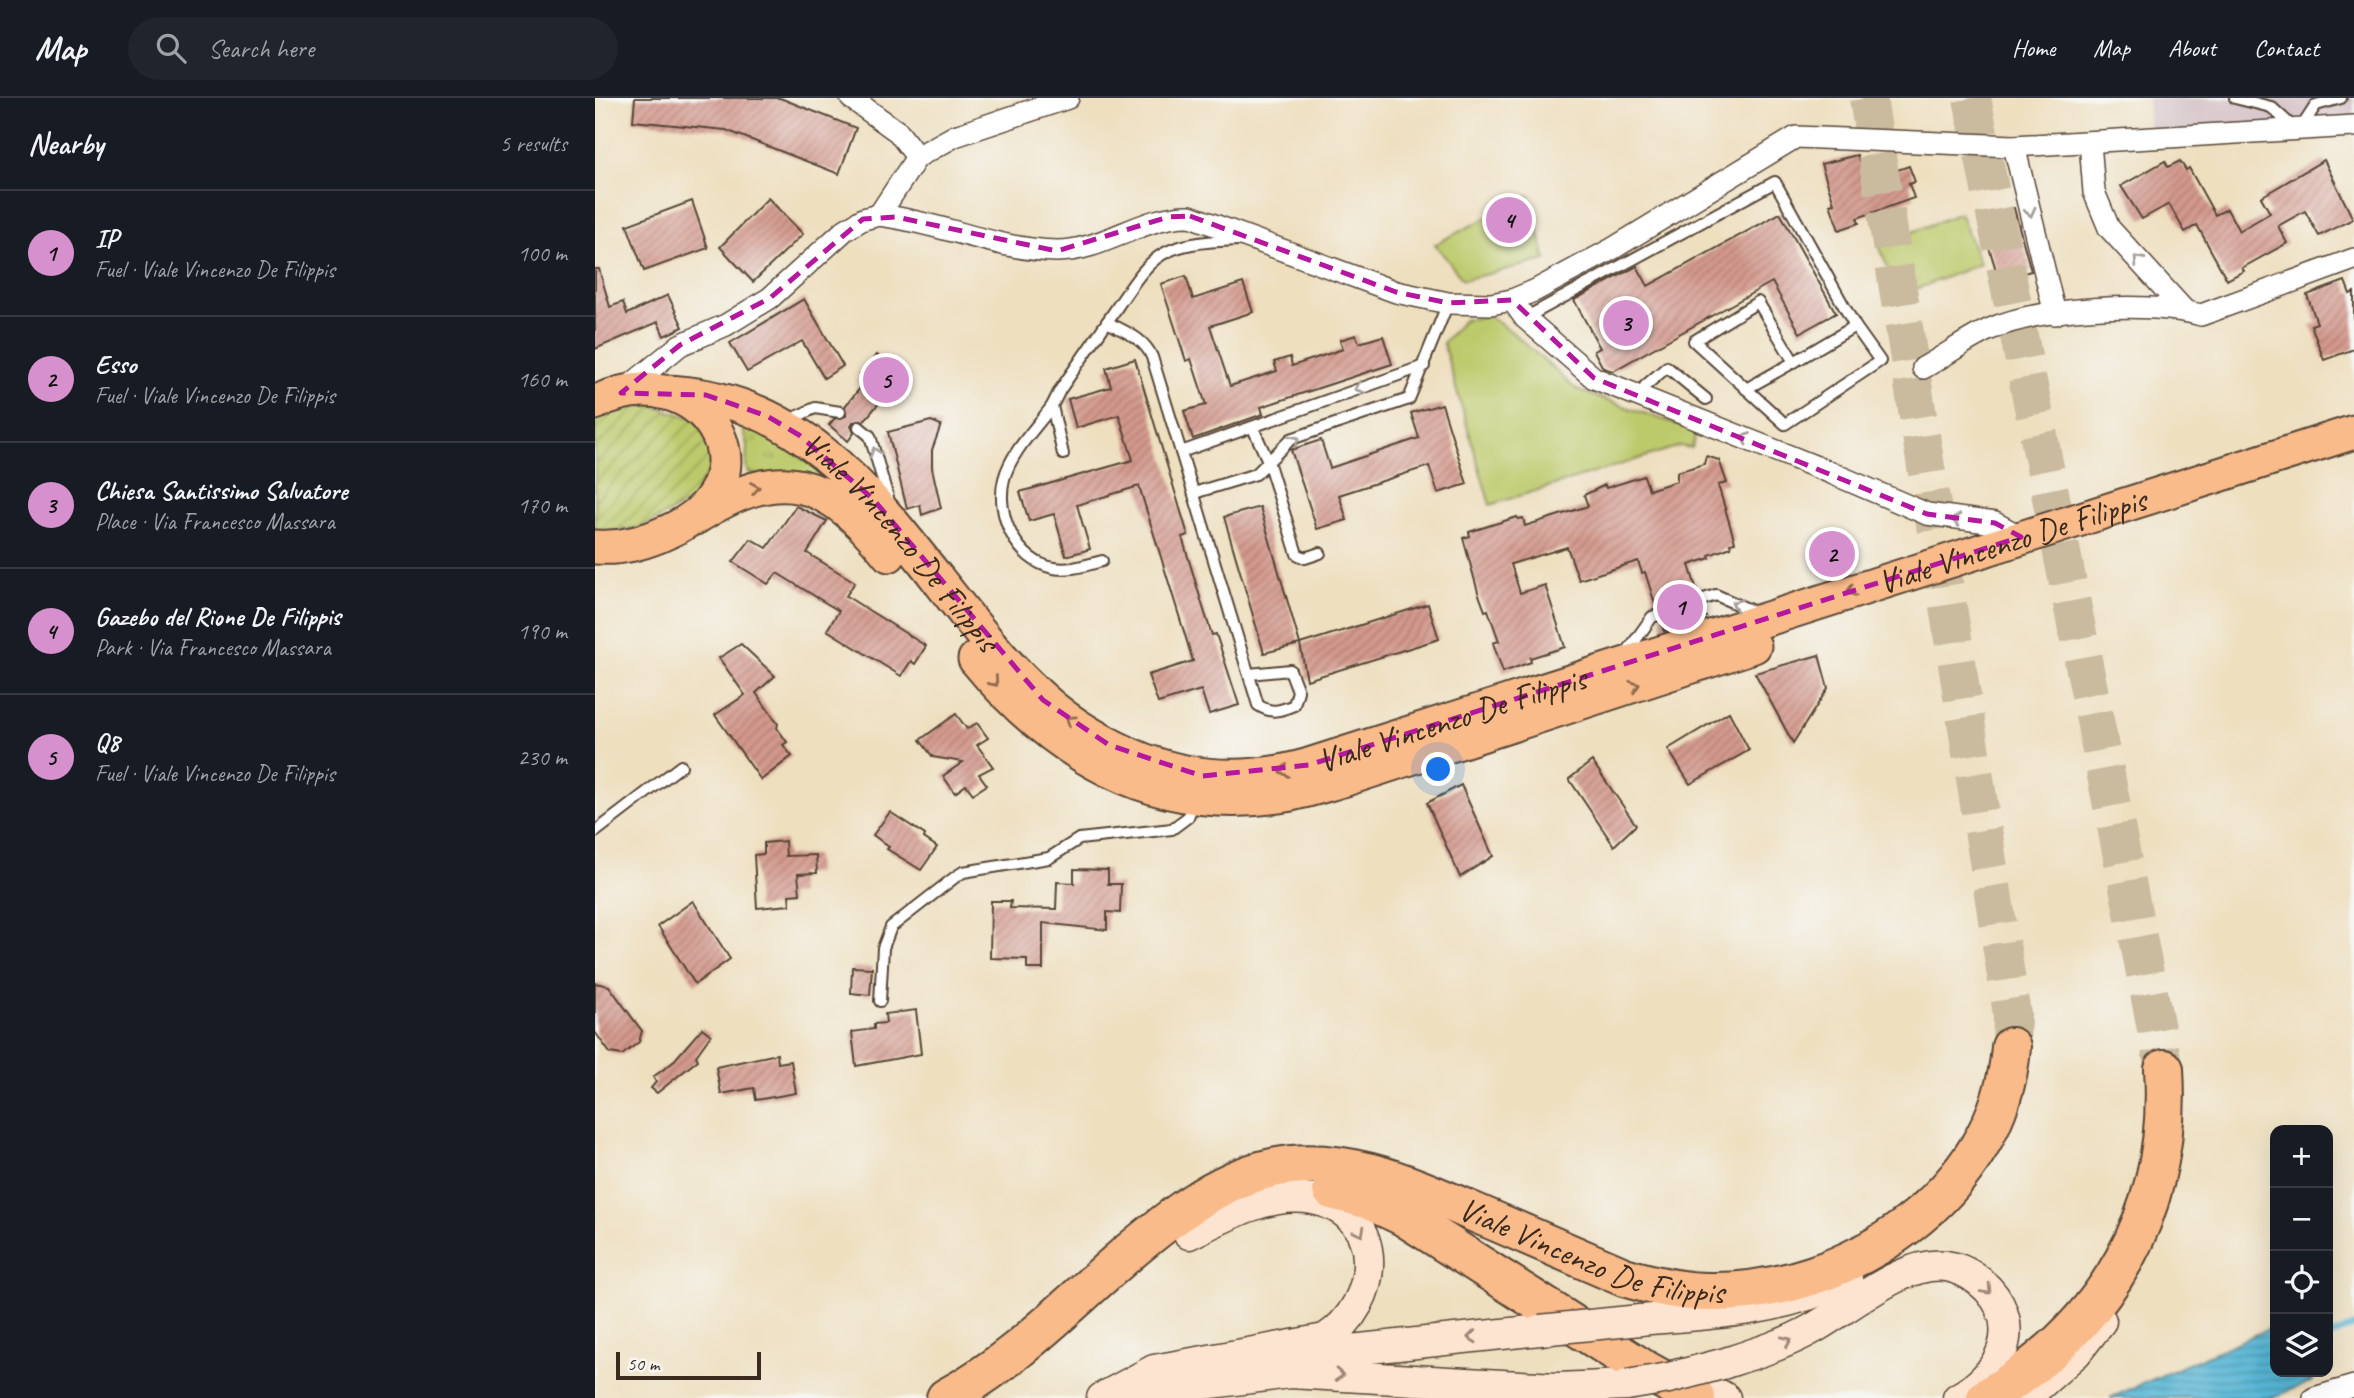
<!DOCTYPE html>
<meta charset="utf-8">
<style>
body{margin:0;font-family:Caveat,sans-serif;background:#20242c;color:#f1f3f6}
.controls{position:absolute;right:21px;bottom:21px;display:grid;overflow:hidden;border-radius:14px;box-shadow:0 7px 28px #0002}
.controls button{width:63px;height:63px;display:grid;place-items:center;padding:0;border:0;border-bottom:2px solid #363941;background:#171b24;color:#f1f3f6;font:35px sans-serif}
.scale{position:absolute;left:21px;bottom:18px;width:145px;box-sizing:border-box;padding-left:7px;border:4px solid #3b2a1e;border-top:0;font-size:19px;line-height:24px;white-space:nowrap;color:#3b2a1e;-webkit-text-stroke:5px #f6f6f2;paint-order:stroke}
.you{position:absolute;left:844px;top:672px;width:24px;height:24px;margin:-18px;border:5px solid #fff;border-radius:50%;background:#1a73e8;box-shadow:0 0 0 10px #1a73e833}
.badge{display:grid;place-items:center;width:46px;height:46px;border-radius:50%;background:#d690ce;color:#111;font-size:23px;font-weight:700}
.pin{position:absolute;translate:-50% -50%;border:4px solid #fff;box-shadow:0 2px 7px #0006}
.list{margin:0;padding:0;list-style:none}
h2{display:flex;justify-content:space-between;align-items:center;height:91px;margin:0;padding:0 28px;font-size:30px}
h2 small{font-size:23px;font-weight:400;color:#9ea1a6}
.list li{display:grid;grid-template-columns:46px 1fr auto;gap:21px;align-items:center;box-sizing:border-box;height:126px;padding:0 28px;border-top:2px solid #363941}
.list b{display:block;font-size:26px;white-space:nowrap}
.list p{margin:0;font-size:23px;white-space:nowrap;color:#9ea1a6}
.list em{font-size:23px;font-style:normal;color:#9ea1a6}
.icon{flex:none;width:38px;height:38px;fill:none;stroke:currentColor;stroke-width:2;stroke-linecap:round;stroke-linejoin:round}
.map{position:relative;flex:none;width:1759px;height:1300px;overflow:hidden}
header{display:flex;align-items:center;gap:42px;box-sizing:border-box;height:98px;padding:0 35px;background:#171b24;border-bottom:2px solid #363941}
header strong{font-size:33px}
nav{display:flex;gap:38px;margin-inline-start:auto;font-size:24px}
.search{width:490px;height:63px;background:#20242c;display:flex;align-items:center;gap:18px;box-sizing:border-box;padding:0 24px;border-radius:38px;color:#9ea1a6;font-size:26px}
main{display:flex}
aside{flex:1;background:#171b24}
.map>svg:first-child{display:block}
.industrial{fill:#d2bec4}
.grass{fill:url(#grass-tufts);stroke:#7c7a45;stroke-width:2}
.park{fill:#bdca6c;stroke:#7c7a45;stroke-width:2}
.garden{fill:url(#garden-furrows);stroke:#7c7a45;stroke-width:2}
.water{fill:url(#water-rules);stroke:#49707a;stroke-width:2}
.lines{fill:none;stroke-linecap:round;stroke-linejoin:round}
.stream{stroke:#57b6d5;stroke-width:6}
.building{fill:url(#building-hatch)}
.highway-tunnel{stroke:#cabb9f;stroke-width:38;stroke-dasharray:38 19;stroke-linecap:butt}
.lane-casing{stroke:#564536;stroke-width:14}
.street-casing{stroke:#564536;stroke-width:24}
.secondary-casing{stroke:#564536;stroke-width:33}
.primary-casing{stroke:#564536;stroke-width:37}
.highway-casing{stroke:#564536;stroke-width:42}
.lane{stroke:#fff;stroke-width:10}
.street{stroke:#fff;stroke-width:21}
.secondary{stroke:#fde4d1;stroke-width:30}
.primary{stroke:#fabb8b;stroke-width:33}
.highway{stroke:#fabb8b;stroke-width:38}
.secondary-bridge-casing{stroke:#564536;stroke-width:33;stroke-linecap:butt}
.secondary-bridge{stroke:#fde4d1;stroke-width:30}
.oneway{stroke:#a79f9a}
.oneway2{stroke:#916b4f}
.oneway3{stroke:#9c8778}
.marked{fill:none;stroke:#b5179e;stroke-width:5;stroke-dasharray:14 9;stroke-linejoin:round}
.labels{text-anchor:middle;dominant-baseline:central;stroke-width:6;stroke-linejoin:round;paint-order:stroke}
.street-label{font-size:33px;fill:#3b2a1e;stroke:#f6f6f2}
</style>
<header>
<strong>Map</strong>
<div class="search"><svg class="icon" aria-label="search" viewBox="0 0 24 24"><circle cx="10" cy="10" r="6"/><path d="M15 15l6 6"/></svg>Search here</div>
<nav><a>Home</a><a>Map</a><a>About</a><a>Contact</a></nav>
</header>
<main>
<aside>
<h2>Nearby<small>5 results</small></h2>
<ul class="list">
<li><span class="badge">1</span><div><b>IP</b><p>Fuel · Viale Vincenzo De Filippis</p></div><em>100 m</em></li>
<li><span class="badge">2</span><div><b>Esso</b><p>Fuel · Viale Vincenzo De Filippis</p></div><em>160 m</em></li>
<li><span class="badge">3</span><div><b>Chiesa Santissimo Salvatore</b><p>Place · Via Francesco Massara</p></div><em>170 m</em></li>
<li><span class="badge">4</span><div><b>Gazebo del Rione De Filippis</b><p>Park · Via Francesco Massara</p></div><em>190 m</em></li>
<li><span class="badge">5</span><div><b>Q8</b><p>Fuel · Viale Vincenzo De Filippis</p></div><em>230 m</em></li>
</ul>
</aside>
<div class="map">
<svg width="1759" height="1300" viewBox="0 0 1759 1300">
<defs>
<pattern id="grass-tufts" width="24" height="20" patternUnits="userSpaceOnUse" patternTransform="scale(1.75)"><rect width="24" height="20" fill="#bdca6c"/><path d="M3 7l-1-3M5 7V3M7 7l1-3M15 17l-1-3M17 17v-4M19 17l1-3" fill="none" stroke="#9ba458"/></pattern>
<pattern id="garden-furrows" width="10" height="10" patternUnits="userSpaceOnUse" patternTransform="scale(1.75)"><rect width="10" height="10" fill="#bdca6c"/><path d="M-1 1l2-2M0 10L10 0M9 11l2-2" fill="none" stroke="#9ba458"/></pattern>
<pattern id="water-rules" width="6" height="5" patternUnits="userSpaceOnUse" patternTransform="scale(1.75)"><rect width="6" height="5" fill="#57b6d5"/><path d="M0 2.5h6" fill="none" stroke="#4994ac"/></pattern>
<pattern id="building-hatch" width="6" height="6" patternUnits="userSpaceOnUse" patternTransform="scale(1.75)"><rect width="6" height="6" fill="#d4998d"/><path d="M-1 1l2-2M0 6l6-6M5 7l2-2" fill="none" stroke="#ad7d73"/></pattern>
</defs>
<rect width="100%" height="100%" fill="#f6f6f2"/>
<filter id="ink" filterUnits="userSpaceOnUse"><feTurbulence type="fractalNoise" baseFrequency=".0143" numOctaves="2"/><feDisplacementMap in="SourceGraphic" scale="14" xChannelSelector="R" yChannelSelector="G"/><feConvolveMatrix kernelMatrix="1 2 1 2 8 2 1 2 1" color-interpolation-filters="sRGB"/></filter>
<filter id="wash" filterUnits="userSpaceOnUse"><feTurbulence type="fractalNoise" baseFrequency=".00686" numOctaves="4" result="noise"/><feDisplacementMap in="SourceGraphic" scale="28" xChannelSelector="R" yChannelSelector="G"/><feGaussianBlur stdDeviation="1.57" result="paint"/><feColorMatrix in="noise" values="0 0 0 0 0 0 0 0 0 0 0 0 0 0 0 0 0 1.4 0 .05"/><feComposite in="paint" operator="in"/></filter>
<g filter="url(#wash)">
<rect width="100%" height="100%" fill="#eedfbf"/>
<polygon class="industrial" points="1553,0 1759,0 1759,29 1554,43"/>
<polygon class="grass" points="148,319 256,394 156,376 151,371 152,347 145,324"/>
<g class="park">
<polygon points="934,98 951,162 868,182 840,146"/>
<polygon points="1365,115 1385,166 1303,198 1284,147"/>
<polygon points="893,218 917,234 982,292 1101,333 1097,350 1085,348 895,407 848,245 869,222"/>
</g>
<polygon class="garden" points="57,308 101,321 120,361 97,403 47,429 0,435 0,319 40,309"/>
<polygon class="water" points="1680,1228 1680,1274 1722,1274 1716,1284 1677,1300 1515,1300"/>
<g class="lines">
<polyline class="stream" points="1733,1239 1759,1228"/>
</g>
<g id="blocks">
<g class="building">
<polygon points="40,0 185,0 261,30 244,76 131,32 38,23"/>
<polygon points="1262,57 1271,83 1314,68 1320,84 1314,86 1319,100 1262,120 1264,125 1244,132 1235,106 1239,105 1226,66"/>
<polygon points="1729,62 1758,121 1724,138 1710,113 1683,128 1692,145 1647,170 1649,173 1632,182 1602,127 1590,134 1574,106 1547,121 1526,88 1570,63 1573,69 1585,63 1591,72 1594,70 1620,117 1632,111 1644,133 1675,115 1666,99"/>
<polygon points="173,100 208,136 158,184 125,149"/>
<polygon points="97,103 113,150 49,173 32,127"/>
<polygon points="1419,110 1436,173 1404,182 1385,120"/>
<polygon points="1185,115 1241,215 1205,235 1177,184 1018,273 1008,270 999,253 1005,250 979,202 1042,168 1053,188"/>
<polygon points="0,171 4,171 15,209 28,204 32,216 73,197 88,229 69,238 63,224 0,251"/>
<polygon points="591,178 598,201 648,185 658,214 615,228 635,288 682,273 679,264 695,259 697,268 748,251 745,242 761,237 764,245 788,238 797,266 666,309 668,316 598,341 589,313 611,307 596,261 591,263 566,186"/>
<polygon points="1750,183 1755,196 1759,194 1759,251 1729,262 1716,227 1722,225 1712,197"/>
<polygon points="209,201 248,268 229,280 207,243 152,274 135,245"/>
<polygon points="282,257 317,287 301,307 290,298 269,323 258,324 256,328 259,335 253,343 234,327 239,321 251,318 250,308 272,282 265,276"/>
<polygon points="540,261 593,437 587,439 608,509 617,537 621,536 644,607 614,616 606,592 563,605 553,577 598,563 544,388 482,407 495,451 471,458 459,416 434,423 425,394 538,362 524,317 481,330 473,301 516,289 511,270"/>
<polygon points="847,306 872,386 843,395 834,368 744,397 752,422 722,431 696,352 726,342 735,370 824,340 816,315"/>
<polygon points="336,323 346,327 337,352 337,370 346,410 327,417 325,407 312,411 293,334"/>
<polygon points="1111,358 1124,362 1132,385 1123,387 1140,444 1135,445 1136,449 1114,457 1115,460 1094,467 1103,496 1101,503 1111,519 1069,533 1066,524 1070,514 1061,509 1050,474 1047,475 1043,463 984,482 972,449 916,466 925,495 950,487 970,549 935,560 936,564 908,574 898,545 904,543 893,512 890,513 883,494 868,440 875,438 874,434 922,419 923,421 928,420 930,428 993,408 989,397 1010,387 1011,390 1049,378 1054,392 1082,383 1082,374 1109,366"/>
<polygon points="201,408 232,423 212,455 260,484 251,498 331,548 320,566 316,563 306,578 232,532 244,513 182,475 173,486 138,464 156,441 172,450"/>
<polygon points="665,409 705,546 669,555 629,419"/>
<polygon points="833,506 844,541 712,582 705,546"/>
<polygon points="146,546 180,578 161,595 183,626 182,630 192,644 188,647 197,658 166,682 120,617 150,597 124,560"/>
<polygon points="1224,557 1233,590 1198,645 1160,575"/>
<polygon points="1134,614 1154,652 1095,686 1073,651"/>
<polygon points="361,616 372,631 382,625 393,640 382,647 398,669 384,676 392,687 378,696 371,687 360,695 348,678 368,664 338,659 325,642"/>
<polygon points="997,663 1041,727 1019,748 974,681"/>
<polygon points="866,687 898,758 865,779 832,705"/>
<polygon points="295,714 330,737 329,740 342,749 326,772 292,751 294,749 278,737"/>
<polygon points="190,743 191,758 221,757 222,775 203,776 205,796 194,797 195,807 162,810 159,757 169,756 169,745"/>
<polygon points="479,771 513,772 513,786 526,786 525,815 512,814 512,832 448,825 448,871 432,871 432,861 395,860 396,803 416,803 415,810 461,811 462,784 479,785"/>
<polygon points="98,803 135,861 100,886 63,828"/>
<polygon points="257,869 277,870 275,897 256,895"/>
<polygon points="0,885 14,888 47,933 44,944 27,957 15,955 0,934"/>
<polygon points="321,912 326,956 261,968 257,934 279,931 279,926 291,925 290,916"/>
<polygon points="107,930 116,937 101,958 103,962 62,995 56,990 61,984 58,979 77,965"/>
<polygon points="182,956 183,965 196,963 201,995 161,1002 159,990 126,996 121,969"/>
</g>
</g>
</g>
<g filter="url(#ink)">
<use href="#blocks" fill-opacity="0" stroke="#564536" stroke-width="2"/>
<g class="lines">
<g class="highway-tunnel">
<polyline points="1273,0 1417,916 1416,949"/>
<polyline points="1377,0 1569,971"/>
</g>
<g class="lane-casing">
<g id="lane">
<polyline points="1640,0 1676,9 1699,30"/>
<polyline points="1706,30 1721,7 1746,0"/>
<path d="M643 142C559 145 558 157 512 224 530 234 549 240 557 259L663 607C676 616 685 613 699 607L703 593 695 572 654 576"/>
<polyline points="930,220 1180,84 1260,228 1285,263 1190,326 1099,243 1163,204 1199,264 1151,291"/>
<polyline points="1199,264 1260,228"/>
<polyline points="1046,300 1050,288 1072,269 1111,301"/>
<path d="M457 308C441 330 416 354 409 381 400 416 421 463 459 470 475 473 491 467 507 463"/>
<polyline points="192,323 220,310 245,314"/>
<polyline points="264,329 275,338 295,407"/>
<polyline points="658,330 673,363 702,456 710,460 725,455"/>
<polyline points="586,354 829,268"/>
<polyline points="468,356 457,308 465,292 512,224"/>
<polyline points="599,395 661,376 696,341 814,301 853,205"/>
<polyline points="1109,501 1121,497 1164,516"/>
<polyline points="1030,557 1057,519 1063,517"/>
<polyline points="0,734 86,668"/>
<polyline points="285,903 288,850 296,829 359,780 368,774 454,760 484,741 577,731 593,719 600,701"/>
</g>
</g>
<g class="street-casing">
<g id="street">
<polyline points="256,0 303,34 322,59"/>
<polyline points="1495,44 1499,94 1514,130 1589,212"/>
<polyline points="1419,48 1460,216"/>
<polyline points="284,117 322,59 360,38 473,0"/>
<polyline points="917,202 930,220 999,280 1234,374 1332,416 1400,425 1426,439"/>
<path d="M1328 270C1350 258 1371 242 1393 232 1444 209 1552 203 1606 217L1759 161"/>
<path d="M26 295 85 247 131 227 175 200 250 132 268 121 284 117C344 124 401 152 462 153 509 153 548 117 595 118L801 194 853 205 896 206 917 202 941 192 1017 151 1201 39 1419 48 1759 28"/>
<polyline points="1719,1300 1759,1288"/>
</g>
</g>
<g class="secondary-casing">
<g id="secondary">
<path d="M1045 1222C1117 1216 1186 1214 1252 1181"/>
<polyline points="708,1257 945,1232"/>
<path d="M1127 1266C1158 1256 1189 1247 1217 1231 1254 1211 1313 1158 1356 1169 1370 1172 1383 1181 1393 1191 1429 1230 1405 1278 1363 1300"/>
<polyline points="1084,1275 1130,1300"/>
<path d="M507 1300 559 1272 730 1241C786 1206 793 1115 718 1101 675 1093 631 1118 594 1136"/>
<polyline points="556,1300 608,1286 695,1275 962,1290 1032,1287"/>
<polyline points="1430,1300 1481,1255 1506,1223"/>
</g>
</g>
<g class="primary-casing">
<g id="primary">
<path id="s1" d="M67 294C257 297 326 493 449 602 478 628 512 647 548 662 603 683 658 683 714 667L1759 334"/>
<path d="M0 305C104 251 190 382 72 434 49 445 26 451 0 449"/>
<path d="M100 420C187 364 231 380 294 457"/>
<path d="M380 561C457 655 558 717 684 698 707 695 729 687 751 681L1159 548"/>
</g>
</g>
<g class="highway-casing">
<g id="highway">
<polyline points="737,1092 772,1101 808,1118 1045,1269 1101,1300"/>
<path id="s2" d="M351 1300C421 1262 473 1206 533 1155 575 1120 619 1084 673 1071 750 1052 828 1093 897 1122 941 1141 985 1160 1029 1179 1056 1187 1084 1194 1113 1194 1252 1197 1405 1095 1416 949"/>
<path d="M1391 1300C1513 1227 1578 1113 1569 971"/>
</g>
</g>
<use href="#lane" class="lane"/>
<use href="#street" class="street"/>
<use href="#secondary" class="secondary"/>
<use href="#primary" class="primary"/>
<use href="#highway" class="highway"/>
<g class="secondary-bridge-casing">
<g id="secondary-bridge">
<polyline points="945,1232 1045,1222"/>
<polyline points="1032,1287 1074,1280 1127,1266"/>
</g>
</g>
<use href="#secondary-bridge" class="secondary-bridge"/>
</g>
<defs><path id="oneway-chevron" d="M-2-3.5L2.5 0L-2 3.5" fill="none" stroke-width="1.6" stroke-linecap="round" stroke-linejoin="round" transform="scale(1.75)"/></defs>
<g class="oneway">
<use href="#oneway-chevron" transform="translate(1435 114) rotate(76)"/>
<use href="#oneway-chevron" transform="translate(1543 162) rotate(-132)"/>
<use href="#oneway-chevron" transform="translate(764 290) rotate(161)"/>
<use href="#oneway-chevron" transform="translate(1150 340) rotate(-159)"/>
<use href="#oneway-chevron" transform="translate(700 342) rotate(-28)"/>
<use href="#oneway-chevron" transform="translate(280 354) rotate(-107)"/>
<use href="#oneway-chevron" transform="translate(1361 422) rotate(-175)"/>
<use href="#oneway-chevron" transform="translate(1141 506) rotate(-157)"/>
</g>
<g class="oneway2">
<use href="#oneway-chevron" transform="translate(160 390) rotate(-10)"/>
<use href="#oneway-chevron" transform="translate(1256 493) rotate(162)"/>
<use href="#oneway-chevron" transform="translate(399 584) rotate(49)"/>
<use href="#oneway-chevron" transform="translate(1040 588) rotate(-18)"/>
<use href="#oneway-chevron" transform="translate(475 622) rotate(-146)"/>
<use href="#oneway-chevron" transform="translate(689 673) rotate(170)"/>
</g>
<g class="oneway3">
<use href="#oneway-chevron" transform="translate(765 1134) rotate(63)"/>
<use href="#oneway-chevron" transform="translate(1392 1192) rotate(47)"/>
<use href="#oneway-chevron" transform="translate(877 1239) rotate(174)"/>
<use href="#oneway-chevron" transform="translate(1192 1243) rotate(-24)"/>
<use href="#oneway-chevron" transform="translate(744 1277) rotate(4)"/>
</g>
</g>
<path class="marked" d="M595 118 801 194 853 205 917 202 999 280 1332 416 1400 425 1426 439 714 667 607 678 514 647 448 602 278 401 204 337 172 318 111 297 26 295 85 247 175 200 268 121 301 119 462 153 573 119Z"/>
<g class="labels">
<g class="street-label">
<text stroke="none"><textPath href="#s1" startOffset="1531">Viale Vincenzo De Filippis</textPath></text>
<text stroke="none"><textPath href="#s1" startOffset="294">Viale Vincenzo De Filippis</textPath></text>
<text stroke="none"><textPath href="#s1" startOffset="943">Viale Vincenzo De Filippis</textPath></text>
<text stroke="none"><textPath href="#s2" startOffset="738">Viale Vincenzo De Filippis</textPath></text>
</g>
</g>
</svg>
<div class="controls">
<button>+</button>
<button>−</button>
<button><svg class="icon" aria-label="locate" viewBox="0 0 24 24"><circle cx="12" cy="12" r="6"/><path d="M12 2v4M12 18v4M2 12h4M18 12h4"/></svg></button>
<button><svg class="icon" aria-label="layers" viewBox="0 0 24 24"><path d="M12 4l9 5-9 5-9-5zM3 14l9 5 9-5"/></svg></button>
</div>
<div class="scale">50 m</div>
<div class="you"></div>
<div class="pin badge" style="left:1085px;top:509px">1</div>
<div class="pin badge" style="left:1237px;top:456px">2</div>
<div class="pin badge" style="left:1031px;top:225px">3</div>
<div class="pin badge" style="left:914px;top:122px">4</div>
<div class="pin badge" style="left:291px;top:282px">5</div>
</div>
</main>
